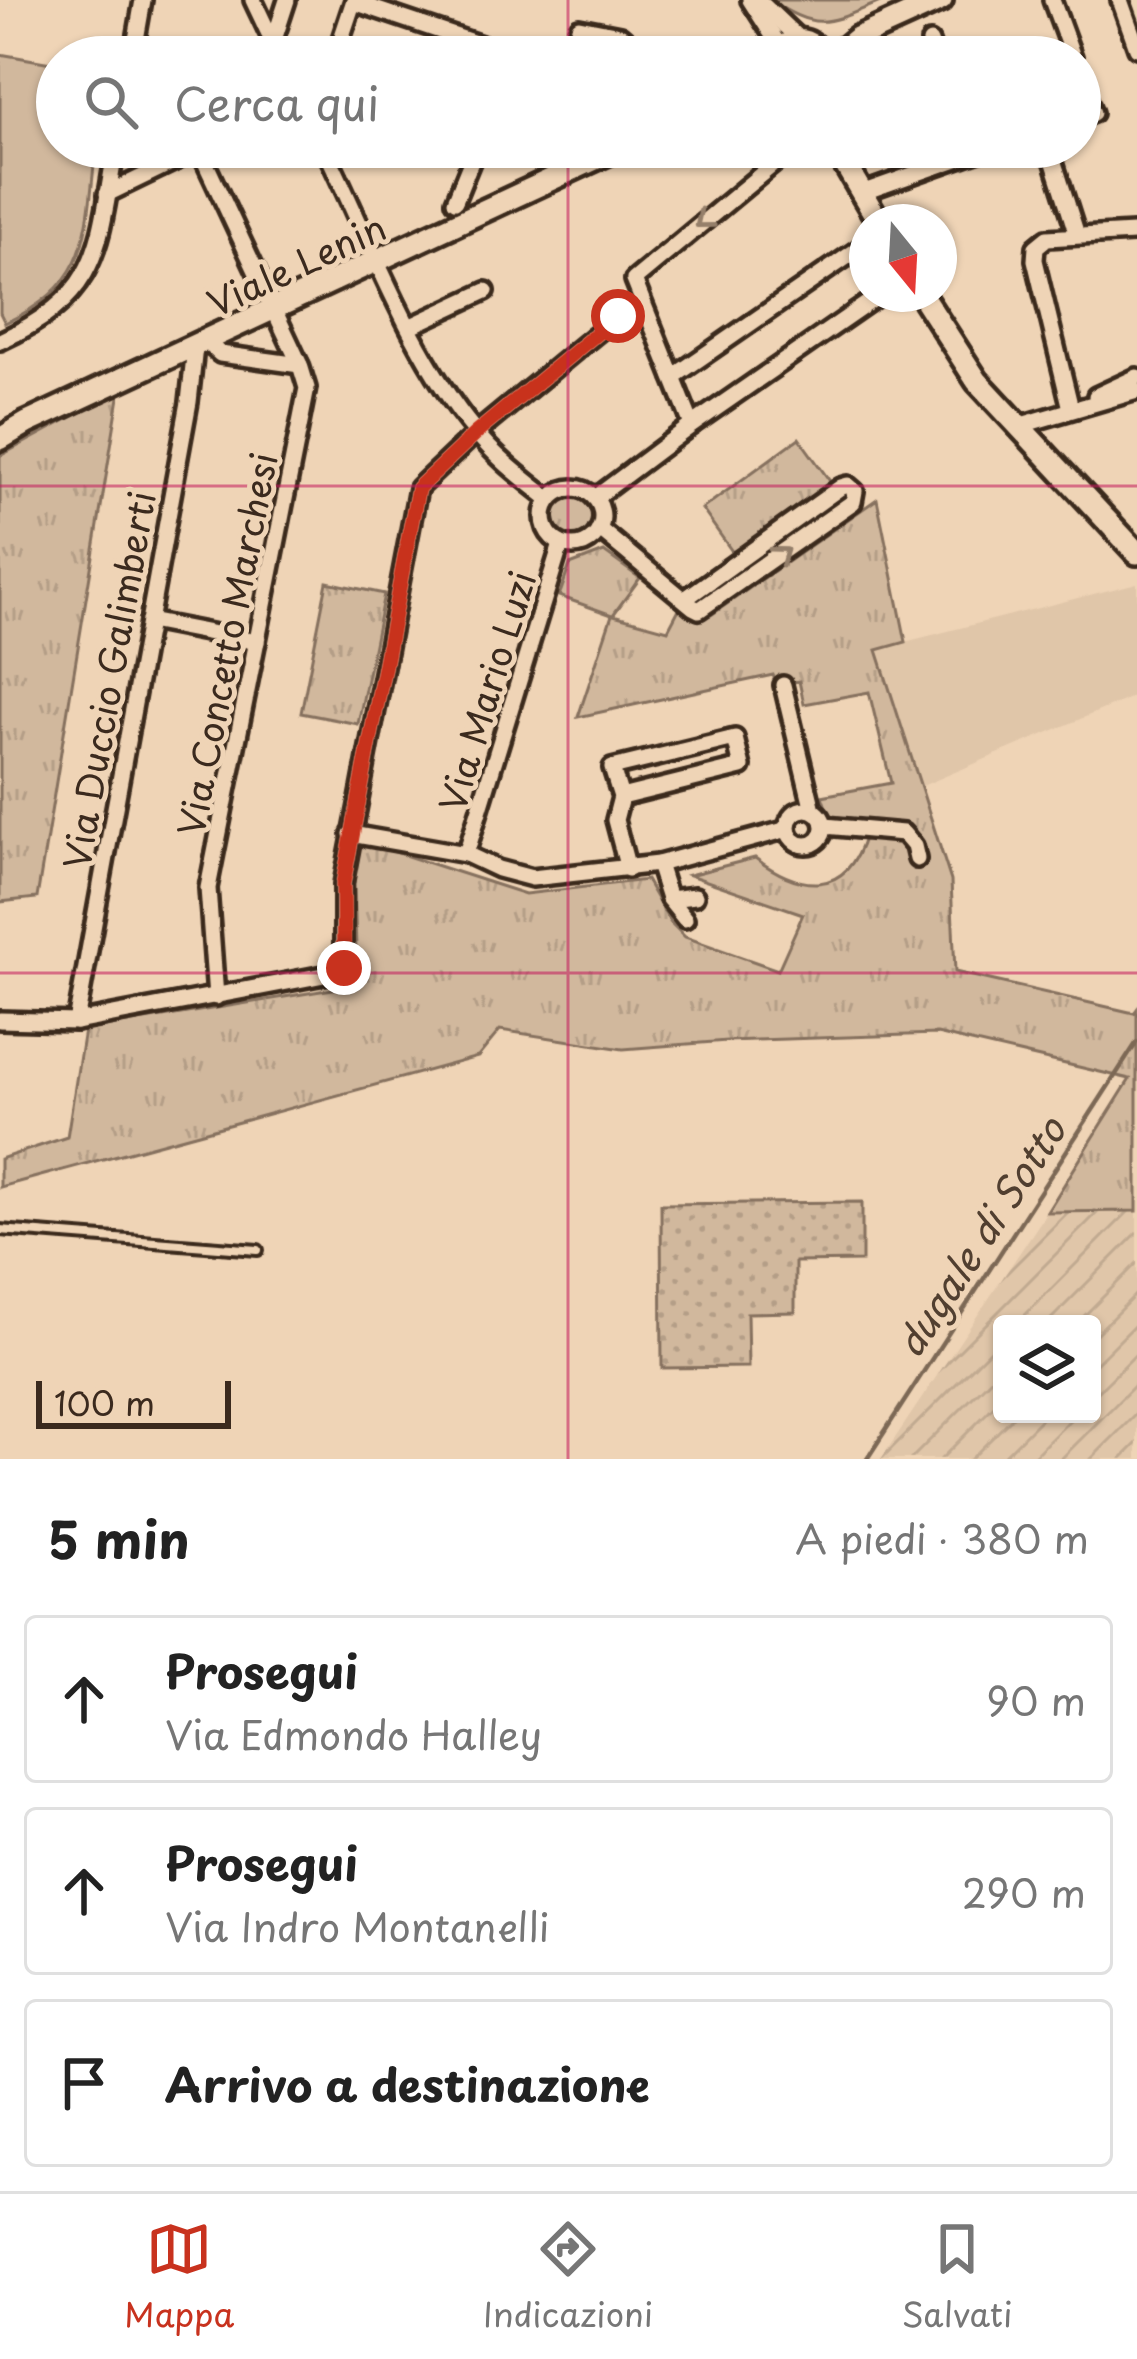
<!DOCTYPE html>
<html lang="it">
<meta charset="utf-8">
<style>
body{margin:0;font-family:"Playpen Sans",sans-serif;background:#f2f2f2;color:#222}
.controls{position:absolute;right:36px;bottom:36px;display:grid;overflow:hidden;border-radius:12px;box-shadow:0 3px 9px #0004}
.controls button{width:108px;height:108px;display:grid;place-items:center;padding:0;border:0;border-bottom:3px solid #e0e0e0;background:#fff;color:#222;font:60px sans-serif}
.compass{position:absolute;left:849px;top:204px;width:108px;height:108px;border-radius:50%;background:#fff;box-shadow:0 3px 9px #0004;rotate:162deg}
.scale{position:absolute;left:36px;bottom:30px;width:195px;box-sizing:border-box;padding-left:12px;border:6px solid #3b2a1e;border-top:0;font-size:33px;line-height:42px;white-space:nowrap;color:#3b2a1e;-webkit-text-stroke:9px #efd4b6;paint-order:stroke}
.stop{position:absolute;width:36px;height:36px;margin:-27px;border:9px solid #c8321e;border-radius:50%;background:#fff}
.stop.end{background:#c8321e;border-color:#fff;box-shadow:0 3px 12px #0008}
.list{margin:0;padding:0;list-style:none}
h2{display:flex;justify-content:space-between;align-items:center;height:156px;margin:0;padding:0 48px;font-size:51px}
h2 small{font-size:39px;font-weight:400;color:#767676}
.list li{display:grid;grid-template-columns:78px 1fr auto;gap:36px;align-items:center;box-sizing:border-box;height:168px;margin:0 24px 24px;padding:0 24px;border:3px solid #e0e0e0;border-radius:12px}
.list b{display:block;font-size:45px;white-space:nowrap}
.list p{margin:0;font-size:39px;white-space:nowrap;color:#767676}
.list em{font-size:39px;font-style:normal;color:#767676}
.icon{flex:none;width:66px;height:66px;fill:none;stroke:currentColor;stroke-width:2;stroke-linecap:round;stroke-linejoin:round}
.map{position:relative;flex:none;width:1137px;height:1459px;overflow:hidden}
.search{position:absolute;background:#fff;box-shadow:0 3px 9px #0004;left:36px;right:36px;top:36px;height:132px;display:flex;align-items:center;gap:30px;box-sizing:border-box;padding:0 42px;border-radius:66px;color:#767676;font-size:45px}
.sheet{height:732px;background:#fff}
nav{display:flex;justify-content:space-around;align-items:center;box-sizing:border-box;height:168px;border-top:3px solid #e0e0e0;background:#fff;font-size:33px;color:#767676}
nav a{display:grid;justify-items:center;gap:6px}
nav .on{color:#c8321e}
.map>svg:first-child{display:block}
.built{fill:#e0c6a9}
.industrial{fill:url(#industrial-furrows);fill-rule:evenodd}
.grass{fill:url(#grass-tufts);stroke:#86715e;stroke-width:3}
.park{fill:#d1b89d;stroke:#86715e;stroke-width:3}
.garden{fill:url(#garden-dots);stroke:#86715e;stroke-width:3}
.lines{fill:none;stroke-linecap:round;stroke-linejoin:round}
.stream{stroke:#7c6855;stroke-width:4.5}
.service-casing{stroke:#3b2a1e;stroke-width:16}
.minor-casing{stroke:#3b2a1e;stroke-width:24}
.tertiary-casing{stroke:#3b2a1e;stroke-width:30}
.secondary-casing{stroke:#3b2a1e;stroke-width:30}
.service{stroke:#efd4b6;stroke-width:8}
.minor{stroke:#efd4b6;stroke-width:15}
.tertiary{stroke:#efd4b6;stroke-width:21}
.secondary{stroke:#efd4b6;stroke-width:21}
.oneway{stroke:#957f6a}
.route{stroke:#c8321e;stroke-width:15}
.grid{fill:none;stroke:#c2185b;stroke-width:3;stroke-opacity:0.55}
.labels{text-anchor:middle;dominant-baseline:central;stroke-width:10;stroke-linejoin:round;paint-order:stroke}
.street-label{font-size:36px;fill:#3b2a1e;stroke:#efd4b6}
.water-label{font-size:39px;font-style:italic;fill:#513f30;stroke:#efd4b6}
</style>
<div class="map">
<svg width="1137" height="1459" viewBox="0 0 1137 1459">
<defs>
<pattern id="industrial-furrows" width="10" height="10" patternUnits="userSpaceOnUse" patternTransform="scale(3)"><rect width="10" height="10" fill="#e0c6a9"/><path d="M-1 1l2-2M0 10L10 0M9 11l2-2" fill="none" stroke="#c1aa91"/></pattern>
<pattern id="grass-tufts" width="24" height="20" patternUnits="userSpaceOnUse" patternTransform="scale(3)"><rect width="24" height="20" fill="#d1b89d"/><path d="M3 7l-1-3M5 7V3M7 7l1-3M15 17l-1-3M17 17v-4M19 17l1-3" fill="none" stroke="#b49e87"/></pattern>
<pattern id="garden-dots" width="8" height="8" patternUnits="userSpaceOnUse" patternTransform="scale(3)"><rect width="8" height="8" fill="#d1b89d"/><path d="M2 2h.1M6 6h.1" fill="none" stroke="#b49e87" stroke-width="1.8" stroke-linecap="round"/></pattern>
</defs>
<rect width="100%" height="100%" fill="#efd4b6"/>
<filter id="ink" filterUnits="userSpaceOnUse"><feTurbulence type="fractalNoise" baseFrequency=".00833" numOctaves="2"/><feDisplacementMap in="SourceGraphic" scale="24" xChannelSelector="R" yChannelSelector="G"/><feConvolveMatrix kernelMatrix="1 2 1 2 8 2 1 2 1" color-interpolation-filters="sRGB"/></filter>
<g filter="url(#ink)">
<polygon class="built" points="1137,583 1137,695 922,786 877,649"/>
<path class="industrial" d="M1137 1211V1459H881L1047 1212ZM1002 1324H1092V1414H1002Z"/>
<g class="grass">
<polygon points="120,391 37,898 0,902 0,456"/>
<polygon points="799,438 834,487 736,557 702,509"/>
<circle cx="571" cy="518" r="25"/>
<path d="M877 499 906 642 877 650 951 881 955 972 1134 1013 1137 1009V1211L1047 1212 1130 1079 937 1034 727 1041 623 1049 500 1030 478 1057 0 1187V1159L67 1137 84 1030 357 985 354 880 361 841 525 894 646 880 670 922 685 937 778 970 803 914 689 875 755 858C799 891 846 899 865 835L830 819 822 796 891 783 869 692 804 704 799 681 777 685 773 675 578 717 612 615 559 596 570 565 604 552 640 578 613 615 668 630 680 607 699 617 711 615Z"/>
<polygon points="327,582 384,594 358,724 301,713"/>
</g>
<g class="park">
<path d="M770 0H885C832 21 820 35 770 0Z"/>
<path d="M0 54 57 64V147H96C86 232 92 283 5 323L0 313Z"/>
</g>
<polygon class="garden" points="862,1202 862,1261 795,1262 795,1312 747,1313 748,1367 662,1368 661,1204"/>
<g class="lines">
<polyline class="stream" points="867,1459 1137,1042"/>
<g class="service-casing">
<polyline id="service" points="0,1230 258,1250"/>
</g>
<g class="minor-casing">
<g id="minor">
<polyline points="253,0 280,57"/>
<polyline points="750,0 782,50"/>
<polyline points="1052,0 1073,57"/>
<polyline points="1120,0 1137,48"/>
<polyline points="759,1 800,40"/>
<polyline points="354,2 517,57"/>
<polyline points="930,42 935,57"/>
<polyline points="273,43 287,0"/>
<polyline points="133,57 143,0"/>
<polyline points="335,57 354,0"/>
<polyline points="568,57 579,27 620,35 645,57"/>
<polyline points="1080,78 1093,113 1080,118"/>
<path d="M324 147C369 239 410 353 475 431 496 458 523 478 549 499"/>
<polyline points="511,147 535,154 537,147"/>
<polyline points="1049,147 1077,235"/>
<polyline points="199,149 300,365 307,388 208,888 216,997"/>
<polyline points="861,193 991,147"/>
<polyline points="107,194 204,147"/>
<polyline points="455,201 477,147"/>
<polyline points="411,326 486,291"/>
<path d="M0 341C102 294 98 247 116 147"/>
<polyline points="207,342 220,354 300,365"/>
<polyline points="673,377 867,243"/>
<polyline points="1096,396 1137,377"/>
<polyline points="1071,409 1035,260 1036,247 1047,238 1133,233"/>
<polyline points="692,425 634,280 794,147"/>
<polyline points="1018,426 1137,391"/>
<circle cx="573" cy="517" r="29"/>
<polyline points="595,498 692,425 881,294"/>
<polyline points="599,529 693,607 699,610 853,502 855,491 848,485 841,487 685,599"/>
<polyline points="149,621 257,642"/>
<polyline points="783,685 813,810"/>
<polyline points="621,797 742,767 735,738 612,768 621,797 615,820 628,869"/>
<circle cx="806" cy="827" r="18"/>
<polyline points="825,826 903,833 914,846 917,859"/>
<polyline points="351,834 466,854 498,869 532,878 658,864 788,829"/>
<polyline points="466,854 561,544"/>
<polyline points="658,864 669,899 685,919"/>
<polyline points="669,899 695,896"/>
<polyline points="0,1020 76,1022 340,972 343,968 343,884 418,488 476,433 618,316 643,312"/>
<polyline points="76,1022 189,402 195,347"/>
</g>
</g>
<g class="tertiary-casing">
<g id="tertiary">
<polyline points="835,147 879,222"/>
<polyline points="921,294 977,381 1137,553"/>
</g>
</g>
<g class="secondary-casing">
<g id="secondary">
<path d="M779 57 785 45C800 36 814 41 820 57"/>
<polyline points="834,57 857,38 941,0"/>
<polyline points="0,439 27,423 621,147"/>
</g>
</g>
<use href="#service" class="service"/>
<use href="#minor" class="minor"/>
<use href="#tertiary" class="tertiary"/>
<use href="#secondary" class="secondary"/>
</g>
<defs><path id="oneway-chevron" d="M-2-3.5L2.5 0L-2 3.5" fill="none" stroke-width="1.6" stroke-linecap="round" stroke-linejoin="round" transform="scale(3)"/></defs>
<g class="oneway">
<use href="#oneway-chevron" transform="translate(703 221) rotate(141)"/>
<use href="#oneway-chevron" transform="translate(781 554) rotate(-36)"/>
</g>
</g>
<g class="lines" filter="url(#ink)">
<polyline class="route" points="344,968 343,884 418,488 476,433 618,316"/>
</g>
<path class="grid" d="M568 0V57M568 147V1459M0 486H1137M0 973H1137"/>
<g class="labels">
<g class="street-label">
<text transform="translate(296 264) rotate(-25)">Viale Lenin</text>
<text transform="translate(226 644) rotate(-79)">Via Concetto Marchesi</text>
<text transform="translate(108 680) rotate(-80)">Via Duccio Galimberti</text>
<text transform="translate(486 691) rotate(-73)">Via Mario Luzi</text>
</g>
<g class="water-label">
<text transform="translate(979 1236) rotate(-57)">dugale di Sotto</text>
</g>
</g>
</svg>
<div class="controls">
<button><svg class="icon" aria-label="layers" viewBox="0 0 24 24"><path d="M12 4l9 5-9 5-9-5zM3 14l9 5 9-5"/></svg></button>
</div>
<svg class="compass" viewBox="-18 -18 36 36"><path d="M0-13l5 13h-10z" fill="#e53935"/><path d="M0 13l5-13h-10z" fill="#767676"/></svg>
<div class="scale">100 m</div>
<div class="stop" style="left:618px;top:316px"></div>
<div class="stop end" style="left:344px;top:968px"></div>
<div class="search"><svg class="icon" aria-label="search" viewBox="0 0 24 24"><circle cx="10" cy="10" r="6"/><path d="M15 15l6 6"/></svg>Cerca qui</div>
</div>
<section class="sheet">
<h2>5 min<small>A piedi · 380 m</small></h2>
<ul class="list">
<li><svg class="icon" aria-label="ahead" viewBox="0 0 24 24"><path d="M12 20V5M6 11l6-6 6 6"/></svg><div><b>Prosegui</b><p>Via Edmondo Halley</p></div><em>90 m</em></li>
<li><svg class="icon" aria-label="ahead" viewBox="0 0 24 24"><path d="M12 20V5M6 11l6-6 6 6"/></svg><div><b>Prosegui</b><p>Via Indro Montanelli</p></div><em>290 m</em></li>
<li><svg class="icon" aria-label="arrive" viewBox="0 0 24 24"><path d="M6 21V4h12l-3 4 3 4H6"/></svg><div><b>Arrivo a destinazione</b></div></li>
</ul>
</section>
<nav>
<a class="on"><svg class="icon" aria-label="map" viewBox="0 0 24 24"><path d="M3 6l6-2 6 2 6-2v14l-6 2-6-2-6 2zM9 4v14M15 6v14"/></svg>Mappa</a>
<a><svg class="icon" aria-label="directions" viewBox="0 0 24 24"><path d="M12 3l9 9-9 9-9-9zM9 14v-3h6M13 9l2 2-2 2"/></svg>Indicazioni</a>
<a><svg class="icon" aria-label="saved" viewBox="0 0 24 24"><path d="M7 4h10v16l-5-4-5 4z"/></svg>Salvati</a>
</nav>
